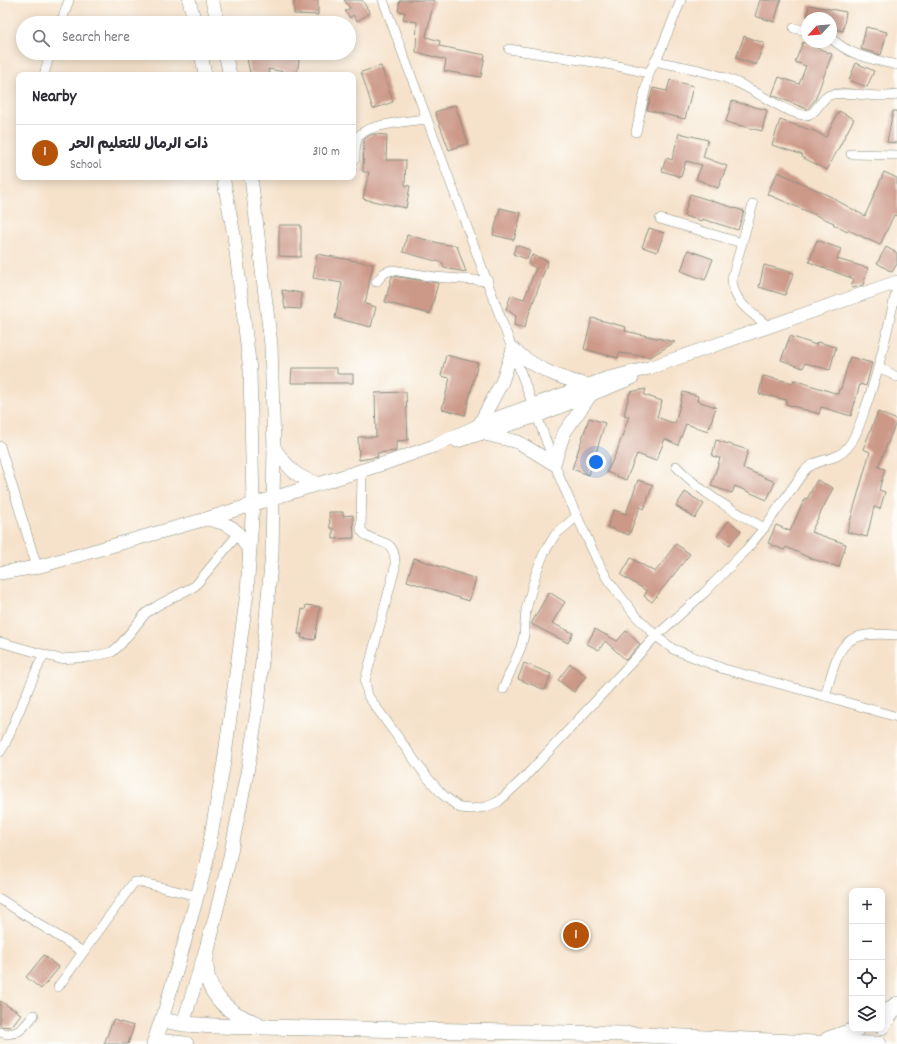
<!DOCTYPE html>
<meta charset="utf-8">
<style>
body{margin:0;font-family:Dekko,"Playpen Sans Arabic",sans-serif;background:#f7f7f7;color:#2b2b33}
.controls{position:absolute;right:12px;bottom:12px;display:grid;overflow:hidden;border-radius:8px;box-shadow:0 2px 10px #0003}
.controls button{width:36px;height:36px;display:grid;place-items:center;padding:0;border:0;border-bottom:1px solid #e1e1e2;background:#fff;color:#2b2b33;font:20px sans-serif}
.compass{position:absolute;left:801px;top:12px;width:36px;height:36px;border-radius:50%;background:#fff;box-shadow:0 2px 10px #0003;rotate:244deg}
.you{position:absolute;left:596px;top:462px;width:14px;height:14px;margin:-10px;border:3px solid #fff;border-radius:50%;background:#1a73e8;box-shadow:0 0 0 6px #1a73e833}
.badge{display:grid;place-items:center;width:26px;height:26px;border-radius:50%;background:#b45309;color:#fff;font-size:13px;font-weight:700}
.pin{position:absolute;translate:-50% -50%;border:2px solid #fff;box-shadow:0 1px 4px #0006}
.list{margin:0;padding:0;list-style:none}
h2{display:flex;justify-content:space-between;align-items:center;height:52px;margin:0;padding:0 16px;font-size:17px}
h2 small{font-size:13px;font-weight:400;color:#7c7c81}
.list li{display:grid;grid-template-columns:26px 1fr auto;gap:12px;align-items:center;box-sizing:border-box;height:56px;padding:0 16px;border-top:1px solid #e1e1e2}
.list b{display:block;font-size:15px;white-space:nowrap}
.list p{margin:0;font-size:13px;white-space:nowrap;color:#7c7c81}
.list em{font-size:13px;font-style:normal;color:#7c7c81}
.icon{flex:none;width:22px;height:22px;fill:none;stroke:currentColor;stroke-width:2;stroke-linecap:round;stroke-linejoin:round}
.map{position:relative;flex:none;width:897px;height:1044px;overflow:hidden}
.search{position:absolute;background:#fff;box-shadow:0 2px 10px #0003;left:16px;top:16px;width:340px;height:44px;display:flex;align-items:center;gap:10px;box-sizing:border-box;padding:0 14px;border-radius:22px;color:#7c7c81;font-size:15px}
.panel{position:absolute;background:#fff;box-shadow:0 2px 10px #0003;left:16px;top:72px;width:340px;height:108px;border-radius:8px}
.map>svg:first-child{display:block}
.building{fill:#cc9888}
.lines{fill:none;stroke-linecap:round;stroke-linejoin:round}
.street-casing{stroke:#8a9080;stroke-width:10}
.secondary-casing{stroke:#8a9080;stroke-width:14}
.primary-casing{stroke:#8a9080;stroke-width:16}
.street{stroke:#fff;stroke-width:9}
.secondary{stroke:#fff;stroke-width:13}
.primary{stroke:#fff;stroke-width:15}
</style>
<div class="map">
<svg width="897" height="1044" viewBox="0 0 897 1044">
<rect width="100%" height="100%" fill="#fdfcf7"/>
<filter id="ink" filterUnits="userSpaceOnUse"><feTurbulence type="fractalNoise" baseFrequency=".025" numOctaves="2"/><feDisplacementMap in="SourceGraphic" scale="8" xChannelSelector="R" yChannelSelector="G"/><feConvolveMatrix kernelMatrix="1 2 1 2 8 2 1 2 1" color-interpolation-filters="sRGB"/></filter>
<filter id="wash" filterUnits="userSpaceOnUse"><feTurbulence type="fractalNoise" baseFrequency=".012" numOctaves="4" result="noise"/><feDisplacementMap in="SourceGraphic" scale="16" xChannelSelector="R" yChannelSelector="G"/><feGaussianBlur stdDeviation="0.9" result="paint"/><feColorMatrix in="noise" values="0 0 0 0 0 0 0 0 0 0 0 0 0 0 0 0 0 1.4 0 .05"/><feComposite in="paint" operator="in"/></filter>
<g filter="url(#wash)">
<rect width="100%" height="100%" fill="#f6e2cb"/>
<g id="blocks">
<g class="building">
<polygon points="294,0 318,0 318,15 294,14"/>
<polygon points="344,0 362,0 370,13 357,21 353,15 350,18 345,11 350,8"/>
<polygon points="400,0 434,0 426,37 440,41 439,46 485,55 481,77 444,71 446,60 416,52 417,22 403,19 405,12 398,11"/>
<polygon points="760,0 781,0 774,22 755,16"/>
<polygon points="809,5 846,12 843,31 831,28 831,18 807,18"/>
<polygon points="866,27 887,32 881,55 861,49"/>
<polygon points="744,36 764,43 756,65 736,58"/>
<polygon points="803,42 832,54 815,100 807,109 772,95 779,77 799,84 806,66 795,62"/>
<polygon points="246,53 300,53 297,74 268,69 270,75 250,73"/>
<polygon points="856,63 874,71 867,87 849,80"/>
<polygon points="381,66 393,102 373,109 361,72"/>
<polygon points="670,80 693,86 685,119 647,110 653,88 667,91"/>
<polygon points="732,101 767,110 762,131 726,122"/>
<polygon points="455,105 468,143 449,150 435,112"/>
<polygon points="839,111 854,119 827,170 802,157 803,155 772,145 780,120 814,131 826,137"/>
<polygon points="893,111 897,111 897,143 887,142"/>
<polygon points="679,133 708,140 703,157 727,166 718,188 696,179 702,165 686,161 681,177 662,171 666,158 672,160"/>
<polygon points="372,134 387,135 386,160 406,160 405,185 410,186 406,208 363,199 369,172 363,172 364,139"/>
<polygon points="778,172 836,199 836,200 865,216 884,172 897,178 897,216 894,215 880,245 848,230 847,232 833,224 834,223 767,194"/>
<polygon points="690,194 744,211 738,230 702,219 702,221 684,216"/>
<polygon points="500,208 521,213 514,240 493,235"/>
<polygon points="279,225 301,225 301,257 279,256"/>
<polygon points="649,228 664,233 657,252 642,247"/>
<polygon points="407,235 443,244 457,246 466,272 444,268 443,263 403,252"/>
<polygon points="817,240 841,249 837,259 868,268 863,285 854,288 851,287 854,279 809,262"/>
<polygon points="516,245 530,250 527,259 513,254"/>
<polygon points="886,247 897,253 897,264 892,272 877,263"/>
<polygon points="688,250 713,259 705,280 681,271"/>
<polygon points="317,254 373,264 365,304 376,307 371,327 335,318 342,283 313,278"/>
<polygon points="532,255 548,261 524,328 514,325 516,316 506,309 511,295 524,299 536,268 528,264"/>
<polygon points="764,265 794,273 785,295 759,287"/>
<polygon points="392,276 438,283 430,314 385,302"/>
<polygon points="282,290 301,293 301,309 285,308"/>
<polygon points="592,318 626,327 625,331 675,342 650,357 619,353 618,358 584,349"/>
<polygon points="790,336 816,345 817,342 836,347 830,370 805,363 803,368 781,360"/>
<polygon points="446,355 478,363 465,415 442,409 450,378 441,376"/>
<polygon points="850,357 872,363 866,386 860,384 851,416 821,407 819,414 786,404 787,400 759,394 763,376 793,383 794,380 838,394 839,389 841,389"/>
<polygon points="292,368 337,368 337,374 353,374 353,383 291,383"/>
<polygon points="646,389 644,395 662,401 657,417 675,424 683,392 698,396 697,401 716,407 708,431 686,424 678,445 665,439 656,461 637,454 626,480 607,472 617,451 629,416 624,415 630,392"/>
<polygon points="406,392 408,440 396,441 396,451 377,453 378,457 359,460 358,437 376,437 375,393"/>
<polygon points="878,412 897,420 878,467 885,469 879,490 885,492 880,509 874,507 867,537 847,532 870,452 863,449"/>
<polygon points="589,418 605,423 589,475 572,469"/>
<polygon points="716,440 748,450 743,468 775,482 767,500 735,486 732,493 711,486 720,458 712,456"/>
<polygon points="638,480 653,485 644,509 640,507 629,535 607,527 614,510 626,514"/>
<polygon points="817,480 833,488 811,532 846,544 839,567 812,559 786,547 784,550 768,543 776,525 790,531 805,498 807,499"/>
<polygon points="685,492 704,504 695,518 676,506"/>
<polygon points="329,512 343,512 343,516 353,515 354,538 333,539 333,528 330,528"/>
<polygon points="729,521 741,531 729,545 717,536"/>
<polygon points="676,544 690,554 652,602 644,596 647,591 621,575 631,558 655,572"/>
<polygon points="414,558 476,579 469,601 407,581"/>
<polygon points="549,592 565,602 552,623 573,633 568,643 531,624"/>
<polygon points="306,605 320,607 315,640 301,638 302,634 298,634 302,609 305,610"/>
<polygon points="595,629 617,641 626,631 640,644 626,660 605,641 599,650 587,644"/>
<polygon points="524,663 551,674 545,690 518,679"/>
<polygon points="570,664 586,676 574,692 558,680"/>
<polygon points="44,955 59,968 41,989 26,977"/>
<polygon points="0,1001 21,1014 11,1027 0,1026"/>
<polygon points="113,1020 134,1026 128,1044 104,1044"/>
</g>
</g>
</g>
<g filter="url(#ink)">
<use href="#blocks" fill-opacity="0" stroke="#8a9080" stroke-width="1"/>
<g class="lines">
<g class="street-casing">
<g id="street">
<polyline points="383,0 561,481 597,560 608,580 635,615 656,636 673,649 724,669 825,696 897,717"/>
<polyline points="61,23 69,0"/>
<polyline points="794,28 807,31"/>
<path d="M831 38C850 56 872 59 897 65"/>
<polyline points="509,49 613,65 649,73 659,54 681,0"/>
<path d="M655 61C683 67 712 71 738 83 756 91 786 113 804 115 817 116 819 99 830 95 846 90 876 99 897 95"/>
<polyline points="44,75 50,53"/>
<polyline points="636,132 649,73"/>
<polyline points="851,154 897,155"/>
<path d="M355 159C355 153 355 143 358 137 365 124 411 121 426 119"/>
<path d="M753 204 732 278C732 302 752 313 769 327"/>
<polyline points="660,219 742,243"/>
<polyline points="376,282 384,273 392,270 435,277 488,281"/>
<polyline points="879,367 897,377"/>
<polyline points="0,446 37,567"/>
<path d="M676 466C701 493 732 510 764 528"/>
<path d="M362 471 361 530C374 548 397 532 395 568L365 681 368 696 426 776 443 795 460 808 472 809 486 807 498 802 523 779 656 636 704 593 746 550 764 528 805 470C818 457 836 462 847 448 855 439 860 424 864 412 879 372 887 330 897 288"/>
<polyline points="0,642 60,659 91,657 112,652 121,644 146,613 160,604 195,586 239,533"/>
<polyline points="503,689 521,647 524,635 526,610 536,573 544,553 555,535 577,516"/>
<path d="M825 696C840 646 839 630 897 635"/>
<polyline points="0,752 5,744 43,655"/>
<polyline points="0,899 83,952"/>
<polyline points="58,987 134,882 140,882 197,896"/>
<path d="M0 1032C17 1038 24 1027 34 1015"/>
</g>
</g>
<g class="secondary-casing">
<g id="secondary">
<polyline points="189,0 195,23"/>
<polyline points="212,0 218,23"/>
<polyline points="201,53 205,75"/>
<polyline points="225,53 230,75"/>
<path d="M479 425 502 382 513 349C536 369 559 378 588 385"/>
<polyline points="485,434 518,442 554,464 564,433 590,396"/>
<polyline points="457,441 537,416 632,378"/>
<path d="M274 448C289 468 294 477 320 484"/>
<path d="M206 519C231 524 238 528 249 551"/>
<polyline points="0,573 37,567 206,519 389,462 434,446 486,422 533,405 605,379 649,368 897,282"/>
<polyline points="162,1020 184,944 206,864 224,762 247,593 253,503 250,370 234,235 223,177"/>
<polyline points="183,1024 212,929 229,861 247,773 258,705 272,553 274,448 271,345 251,177"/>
<polyline points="882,1028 897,1007"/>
</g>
</g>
<g class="primary-casing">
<g id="primary">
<path d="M212 929C209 941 205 954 206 966 207 995 230 1015 256 1023"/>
<polyline points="882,1015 897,1004"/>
<polyline points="828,1039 857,1029"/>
<polyline points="155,1041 186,1044"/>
<polyline points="154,1044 162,1020 183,1024 215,1026 622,1034 813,1043 879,1044"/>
</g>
</g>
<use href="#street" class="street"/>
<use href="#secondary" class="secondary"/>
<use href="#primary" class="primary"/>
</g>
</g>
</svg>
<div class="controls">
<button>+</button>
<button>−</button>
<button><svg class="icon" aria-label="locate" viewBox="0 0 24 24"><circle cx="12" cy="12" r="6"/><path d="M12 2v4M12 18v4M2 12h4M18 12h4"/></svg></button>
<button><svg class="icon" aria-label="layers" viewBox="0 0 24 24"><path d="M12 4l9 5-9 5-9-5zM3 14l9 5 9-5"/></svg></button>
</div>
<svg class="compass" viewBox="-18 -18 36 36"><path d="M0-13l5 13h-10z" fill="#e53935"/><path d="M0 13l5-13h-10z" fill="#7c7c81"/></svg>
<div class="you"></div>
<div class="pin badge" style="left:576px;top:935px">1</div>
<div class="search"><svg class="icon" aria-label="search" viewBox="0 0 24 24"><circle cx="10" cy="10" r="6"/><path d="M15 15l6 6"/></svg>Search here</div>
<section class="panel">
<h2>Nearby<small></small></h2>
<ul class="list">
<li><span class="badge">1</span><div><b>ذات الرمال للتعليم الحر</b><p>School</p></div><em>310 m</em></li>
</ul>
</section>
</div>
